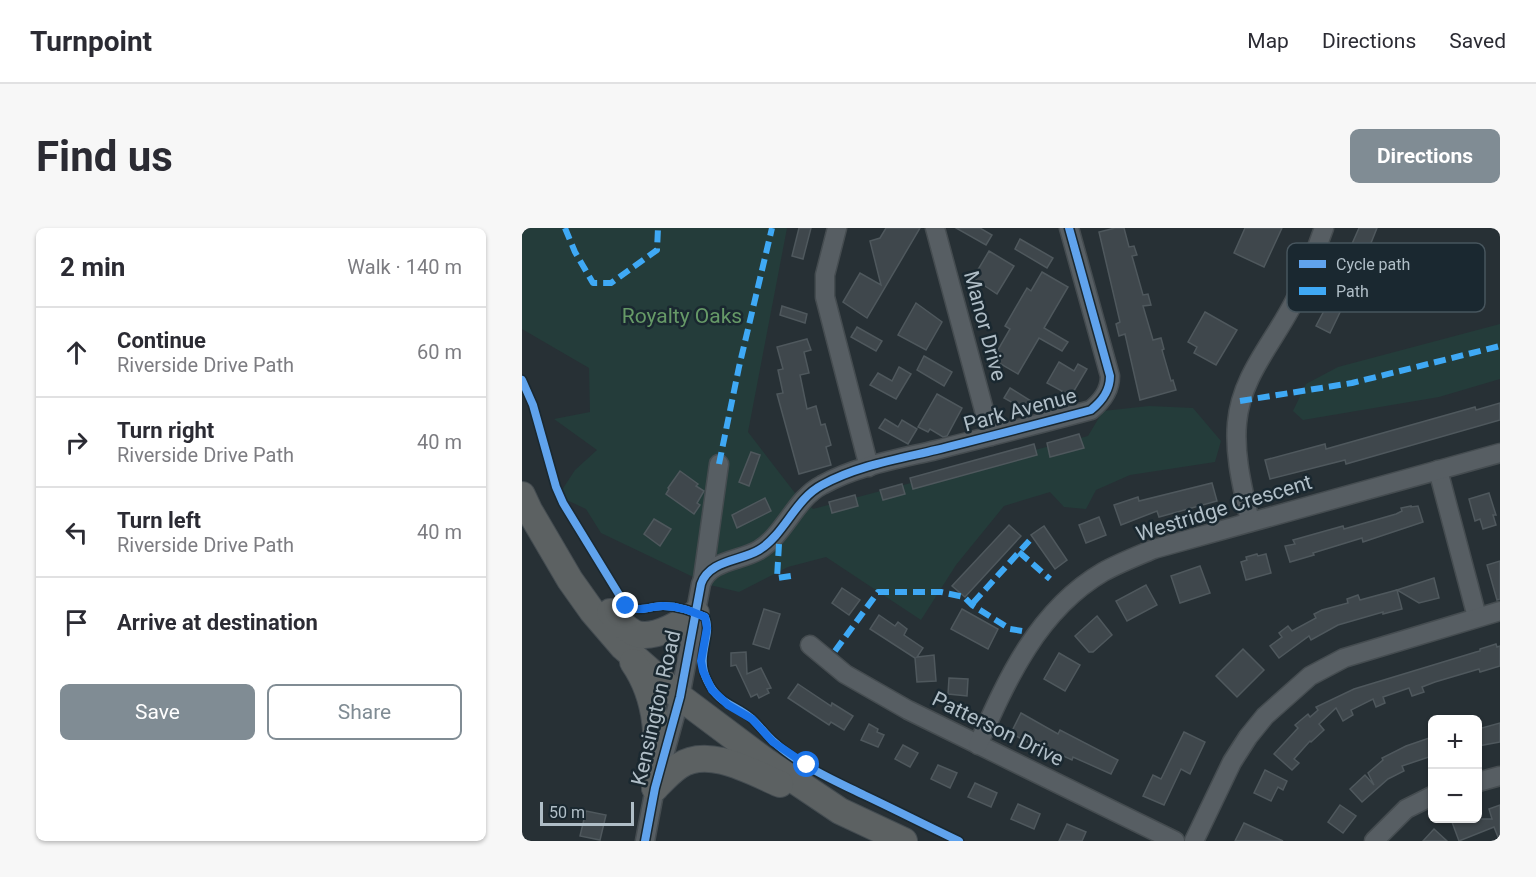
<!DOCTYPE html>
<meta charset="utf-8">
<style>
body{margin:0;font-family:Roboto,sans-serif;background:#f7f7f7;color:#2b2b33}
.controls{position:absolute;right:18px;bottom:18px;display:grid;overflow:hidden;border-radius:9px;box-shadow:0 2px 4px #0004}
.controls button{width:54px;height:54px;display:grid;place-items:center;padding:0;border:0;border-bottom:2px solid #e1e1e2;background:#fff;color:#2b2b33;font:30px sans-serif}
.scale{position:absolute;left:18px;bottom:15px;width:94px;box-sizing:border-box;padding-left:6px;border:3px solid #b0bec7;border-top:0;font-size:16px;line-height:21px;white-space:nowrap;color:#b0bec7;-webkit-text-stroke:4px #1a2830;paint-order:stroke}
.stop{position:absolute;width:18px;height:18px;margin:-14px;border:4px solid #1a73e8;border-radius:50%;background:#fff}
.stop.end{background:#1a73e8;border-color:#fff;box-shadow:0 2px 6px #0008}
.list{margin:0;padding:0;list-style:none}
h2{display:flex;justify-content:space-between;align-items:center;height:78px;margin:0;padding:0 24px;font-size:26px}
h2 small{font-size:20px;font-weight:400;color:#7c7c81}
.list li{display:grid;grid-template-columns:39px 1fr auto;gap:18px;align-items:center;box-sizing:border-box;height:90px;padding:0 24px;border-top:2px solid #e1e1e2}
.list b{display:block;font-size:22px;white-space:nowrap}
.list p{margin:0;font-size:20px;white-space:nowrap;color:#7c7c81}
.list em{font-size:20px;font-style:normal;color:#7c7c81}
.actions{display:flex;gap:12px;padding:18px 24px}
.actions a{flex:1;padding:14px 0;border:2px solid #808c94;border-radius:9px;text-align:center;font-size:21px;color:#808c94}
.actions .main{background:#808c94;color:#fff}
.icon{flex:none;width:33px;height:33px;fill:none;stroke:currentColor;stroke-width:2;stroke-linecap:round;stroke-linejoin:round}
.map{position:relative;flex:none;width:978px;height:613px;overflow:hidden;border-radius:9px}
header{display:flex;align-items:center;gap:36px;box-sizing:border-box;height:84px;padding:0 30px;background:#fff;border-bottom:2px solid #e1e1e2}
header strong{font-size:28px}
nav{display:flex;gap:33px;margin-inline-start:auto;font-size:21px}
.intro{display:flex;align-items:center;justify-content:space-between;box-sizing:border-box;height:144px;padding:0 36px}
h1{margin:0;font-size:42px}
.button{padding:15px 27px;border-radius:9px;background:#808c94;color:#fff;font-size:21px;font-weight:700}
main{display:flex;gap:36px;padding:0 36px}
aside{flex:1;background:#fff;border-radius:9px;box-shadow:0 2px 4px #0004}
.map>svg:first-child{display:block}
.green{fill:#243c3a}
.building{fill:#3f474c;stroke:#4f585d;stroke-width:1.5}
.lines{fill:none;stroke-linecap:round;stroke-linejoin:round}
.minor-casing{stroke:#454c50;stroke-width:21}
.highway-casing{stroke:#444c51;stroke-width:28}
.minor{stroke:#575e63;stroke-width:18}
.highway{stroke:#5c6162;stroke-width:26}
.quiet{stroke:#3fa9f5;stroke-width:6;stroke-dasharray:12 6;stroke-linecap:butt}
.cycleway-casing{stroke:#1a2830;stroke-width:11}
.cycleway{stroke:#60a3ed;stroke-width:8}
.route{stroke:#1a73e8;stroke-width:8}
.labels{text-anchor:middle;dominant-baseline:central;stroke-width:5;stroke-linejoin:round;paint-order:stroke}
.park-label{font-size:21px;fill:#669967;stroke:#1a2830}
.street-label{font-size:21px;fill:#b0bec7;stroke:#1a2830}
.key{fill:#1a2830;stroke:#47555d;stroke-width:1.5}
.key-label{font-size:16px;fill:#b0bec7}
</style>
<header>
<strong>Turnpoint</strong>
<nav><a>Map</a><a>Directions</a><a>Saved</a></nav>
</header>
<div class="intro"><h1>Find us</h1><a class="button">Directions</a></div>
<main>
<aside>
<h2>2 min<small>Walk · 140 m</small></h2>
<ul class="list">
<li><svg class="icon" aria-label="ahead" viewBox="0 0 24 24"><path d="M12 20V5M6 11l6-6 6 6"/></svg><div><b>Continue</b><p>Riverside Drive Path</p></div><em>60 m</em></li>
<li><svg class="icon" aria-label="right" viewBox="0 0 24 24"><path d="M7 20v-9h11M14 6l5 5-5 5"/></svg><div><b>Turn right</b><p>Riverside Drive Path</p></div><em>40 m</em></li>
<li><svg class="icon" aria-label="left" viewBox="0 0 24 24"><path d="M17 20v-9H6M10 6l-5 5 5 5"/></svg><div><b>Turn left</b><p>Riverside Drive Path</p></div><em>40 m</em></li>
<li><svg class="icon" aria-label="arrive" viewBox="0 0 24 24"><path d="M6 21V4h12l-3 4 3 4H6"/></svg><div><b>Arrive at destination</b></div></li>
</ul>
<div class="actions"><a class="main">Save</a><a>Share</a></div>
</aside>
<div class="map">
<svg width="978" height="613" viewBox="0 0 978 613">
<rect width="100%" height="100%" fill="#273035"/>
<g class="green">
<polygon points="0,0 265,0 226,204 273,265 291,281 566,208 581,183 627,178 671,180 699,213 693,234 608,247 574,262 564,281 542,279 528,264 482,278 434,337 399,392 304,329 266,339 217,364 188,357 79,305 64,281 36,268 53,242 75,222 32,191 68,184 67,140 0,101"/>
<polygon points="978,96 978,151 917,169 781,192 771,183 784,156 816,139"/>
</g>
<g class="building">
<polygon points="277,0 289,0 281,31 270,28"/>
<polygon points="364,0 398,0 345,90 321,74 338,45 359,57 348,13 358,10"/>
<polygon points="434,0 458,0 470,7 464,17"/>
<polygon points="593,0 602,0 607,19 612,18 615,27 610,28 621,67 626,66 629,77 621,78 631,112 639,110 642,121 640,122 649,153 651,152 654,162 618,172 603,106 597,108 594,96 598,94 577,4"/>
<polygon points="723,0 760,0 742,39 712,25"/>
<polygon points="837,0 855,0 837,45 808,105 794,98 813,62 810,61"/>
<polygon points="498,11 531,30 525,40 493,21"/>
<polygon points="467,23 492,38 475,66 451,50"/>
<polygon points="520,44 546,59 522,100 546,114 540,123 517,110 496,146 479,136 475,144 466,139 488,101 483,98 505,60 509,63"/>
<polygon points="394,75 420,94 404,122 376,107"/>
<polygon points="260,78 285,86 283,95 258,87"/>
<polygon points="683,84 715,102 694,137 672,125 675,119 666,114"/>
<polygon points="335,99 360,113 354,123 329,109"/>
<polygon points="285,111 289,122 282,124 287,145 278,147 285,181 294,178 299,197 303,196 309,217 304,219 309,237 277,246 255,166 261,165 256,142 261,141 255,119"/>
<polygon points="402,128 430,144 422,158 395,142"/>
<polygon points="537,134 552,143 556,136 565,141 546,173 538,167 540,163 525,155"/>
<polygon points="377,139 389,146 374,171 348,157 356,145 370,153"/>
<polygon points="488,160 509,173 504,182 482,170"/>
<polygon points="415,166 440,180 425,208 421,209 408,201 406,204 396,199"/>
<polygon points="978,175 978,192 824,236 823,232 748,251 743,232 803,216 804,221 953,179 954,182"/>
<polygon points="363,191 376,199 380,192 395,201 386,216 357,200"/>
<polygon points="557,206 562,220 528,229 525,215"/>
<polygon points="512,216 515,227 391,261 388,250"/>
<polygon points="229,224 238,227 227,258 217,254"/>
<polygon points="158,243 176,256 174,258 182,263 175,275 178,277 172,286 144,266 147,261 146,260"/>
<polygon points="690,255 695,273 637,289 635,283 599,297 592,277 616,269 617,273"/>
<polygon points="380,256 383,266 361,272 358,262"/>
<polygon points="967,265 974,287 971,287 974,297 961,301 958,291 953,293 947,271"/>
<polygon points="333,267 336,278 310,285 307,274"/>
<polygon points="243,270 249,283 215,300 210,287"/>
<polygon points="889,278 889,279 896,278 901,294 841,314 840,310 791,325 792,327 768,334 763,318 773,316 771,312 821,298 822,301 874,286 880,283 879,280"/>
<polygon points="577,289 584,307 564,315 557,297"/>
<polygon points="132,291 149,301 138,318 122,306"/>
<polygon points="487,297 499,308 443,369 430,358"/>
<polygon points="522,298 545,332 533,341 509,307"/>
<polygon points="735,326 736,328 744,326 749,345 724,352 719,334 725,332 724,329"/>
<polygon points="978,333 978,371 975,372 965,337"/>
<polygon points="678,338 688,365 658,375 649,348"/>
<polygon points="912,350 917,370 897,375 875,362"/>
<polygon points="624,357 635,377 605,393 594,373"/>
<polygon points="320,360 338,372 327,387 310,375"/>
<polygon points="875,362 880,381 861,386 861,384 816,397 789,412 787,408 757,430 748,418 760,409 757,405 766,398 770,403 794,390 792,386 800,382 826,375 825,371 836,367 838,372"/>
<polygon points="242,381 258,386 247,421 231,416"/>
<polygon points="440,381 476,401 466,421 429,401"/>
<polygon points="357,387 373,398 376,394 385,401 382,407 401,420 395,429 412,427 414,453 395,454 393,430 348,401"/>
<polygon points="575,388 590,407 571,424 567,424 553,408"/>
<polygon points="974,416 975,419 978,418 978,438 958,444 957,441 913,454 900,459 902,464 890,468 887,460 861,469 863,475 854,479 851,471 829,482 831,487 821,493 814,480 797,496 802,502 789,514 788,513 772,531 777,535 770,542 752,526 776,500 773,497 786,486 788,489 796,482 794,479 832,461 954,424 958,423 958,421"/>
<polygon points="721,421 742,442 715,469 694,448"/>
<polygon points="224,424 225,446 239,440 249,460 245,461 247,465 237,470 235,466 229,469 214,437 209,438 209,425"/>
<polygon points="537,425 558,437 543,463 522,451"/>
<polygon points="427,450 446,451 445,468 426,466"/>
<polygon points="276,456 309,478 310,475 331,488 322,502 309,494 307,497 266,470"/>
<polygon points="499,485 536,506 538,502 596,532 589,546 551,529 550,532 513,515 512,518 489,505"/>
<polygon points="978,495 978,514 956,518 956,501"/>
<polygon points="347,496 356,501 355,504 362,507 356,519 339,512"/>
<polygon points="662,504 683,514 668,546 659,541 642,577 621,568 631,547 639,551"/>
<polygon points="910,509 910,528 880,538 882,543 866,551 840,574 828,561 843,547 852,557 846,545 861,532 860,530 884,518"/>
<polygon points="381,517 396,525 388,539 373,531"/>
<polygon points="416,537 435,545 428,560 409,551"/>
<polygon points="743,542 765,553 761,562 756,559 749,573 732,565"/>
<polygon points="453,555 475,565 469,579 446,569"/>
<polygon points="496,576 518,586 512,601 489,591"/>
<polygon points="818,577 834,588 821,605 806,594"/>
<polygon points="978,577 978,609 976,609 972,599 937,613 930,594 939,591 970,591 967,581"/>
<polygon points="64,583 84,587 78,612 58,608"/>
<polygon points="722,595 761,613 713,613"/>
<polygon points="545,596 564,604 560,613 537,613"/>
<polygon points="912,601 925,613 901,613"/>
</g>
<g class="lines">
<g class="minor-casing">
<g id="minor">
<polyline points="315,0 303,47 303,69 347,239"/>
<polyline points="413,0 469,208"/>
<polyline points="916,242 955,389"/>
<path d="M728 294C721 261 712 228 715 195 719 147 753 113 773 72 785 49 793 24 802 0"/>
<polyline points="181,350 197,236"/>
<polyline points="288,417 323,446 386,482 653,613"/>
<path d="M456 517C485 451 516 382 581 344 597 335 615 328 632 321L978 225"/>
<polyline points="956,554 978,548"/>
<path d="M123 613 133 560 158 469 179 356C187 332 219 333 237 322 263 306 273 271 300 257 334 238 376 231 414 222 465 209 517 196 569 182 580 173 588 163 588 148L547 0"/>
<polyline points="672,613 710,534 726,509 743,488 788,448 822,430 978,383"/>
<polyline points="852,613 884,581 910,568"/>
</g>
</g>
<g class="highway-casing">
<g id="highway">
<polyline points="0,267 7,282 48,352 70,383 101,419 158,469 242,532 318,583 382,613"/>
<path d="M88 384C94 391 106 403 115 406 134 411 159 395 174 385"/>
<path d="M111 434C138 473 136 515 133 560"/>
<path d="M133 560C140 553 148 544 157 538 186 518 230 544 258 556"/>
</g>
</g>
<use href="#minor" class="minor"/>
<use href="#highway" class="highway"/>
<g class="quiet">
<polyline points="43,0 53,24 71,55 89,55 135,22 136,0"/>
<polyline points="718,173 830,155 978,118"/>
<polyline points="197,236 217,139 250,0"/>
<polyline points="257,316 255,350 269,348"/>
<polyline points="497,324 528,351"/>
<polyline points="451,375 508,312"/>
<polyline points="313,423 356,364 419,364 442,369 450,377 488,401 500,403"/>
</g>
<g class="cycleway-casing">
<g id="cycleway">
<path d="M0 152 11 177 34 259 41 275 104 378C117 385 128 378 141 378 157 378 169 383 183 389 191 407 173 427 185 452 196 476 212 476 229 490 237 497 243 506 251 513 277 537 311 552 342 567 374 582 405 598 437 613"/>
<path d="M123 613 133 560 158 469 179 356C187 332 219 333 237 322 263 306 273 271 300 257 334 238 376 231 414 222 465 209 517 196 569 182 580 173 588 163 588 148L547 0"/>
</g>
</g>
<use href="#cycleway" class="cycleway"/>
</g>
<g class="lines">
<path class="route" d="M104 378C117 385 128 378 141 378 157 378 169 383 183 389L185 400 179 433 181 443 190 462 206 477 230 491 251 514 285 537"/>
</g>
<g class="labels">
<g class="park-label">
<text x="160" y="88">Royalty Oaks</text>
</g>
<g class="street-label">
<text transform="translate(463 98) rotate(75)">Manor Drive</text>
<text transform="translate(498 182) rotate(-15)">Park Avenue</text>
<text transform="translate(702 280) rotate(-17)">Westridge Crescent</text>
<text transform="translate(134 480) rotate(-77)">Kensington Road</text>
<text transform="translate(476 501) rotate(26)">Patterson Drive</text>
</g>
</g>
<rect x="765" y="15" width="198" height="69" rx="9" class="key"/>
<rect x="777" y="32" width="27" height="8" fill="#60a3ed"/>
<rect x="777" y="59" width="27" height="8" fill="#3fa9f5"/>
<g class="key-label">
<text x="814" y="42">Cycle path</text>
<text x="814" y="69">Path</text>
</g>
</svg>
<div class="controls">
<button>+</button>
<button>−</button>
</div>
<div class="scale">50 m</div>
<div class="stop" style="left:285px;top:537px"></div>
<div class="stop end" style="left:104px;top:378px"></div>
</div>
</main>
